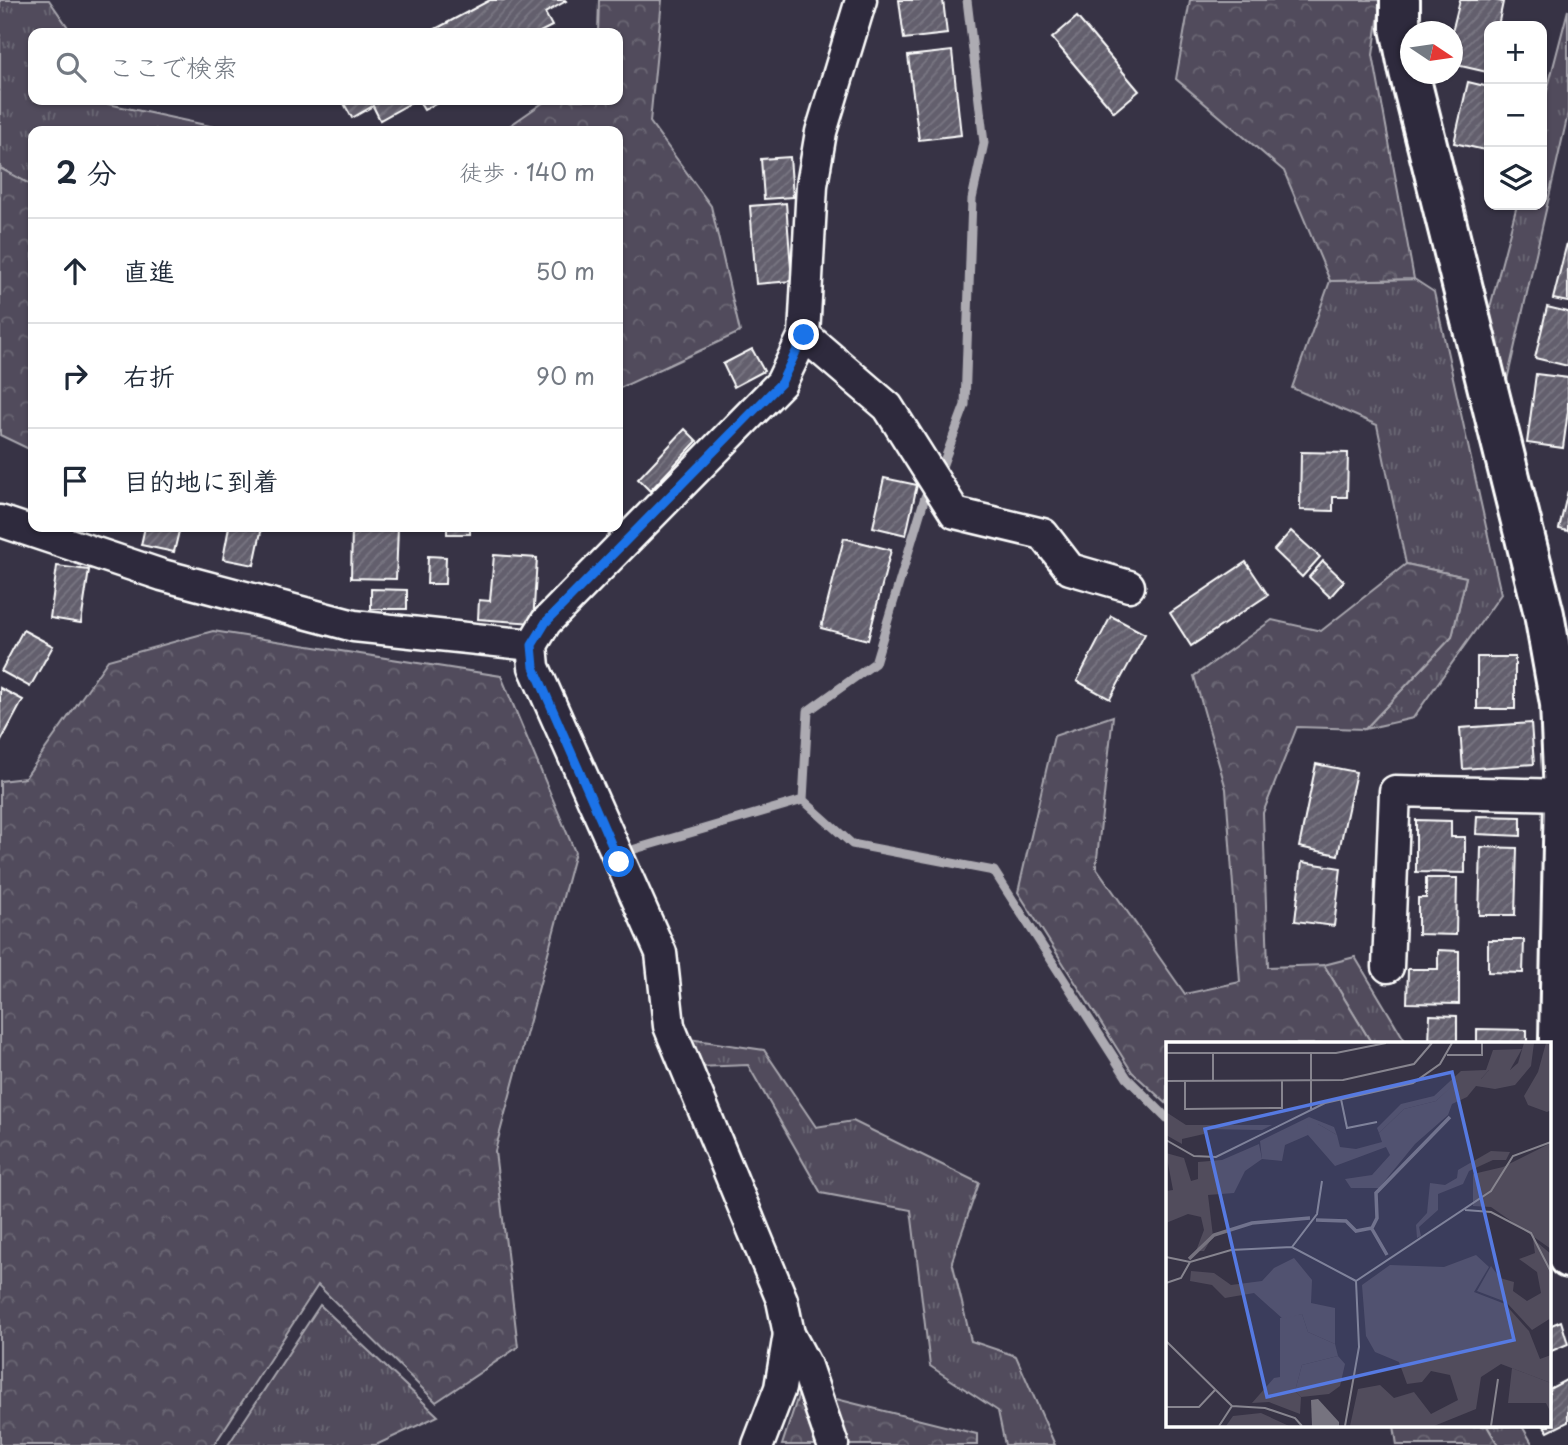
<!DOCTYPE html>
<html lang="ja">
<meta charset="utf-8">
<style>
body{margin:0;font-family:"Playpen Sans","Klee One",sans-serif;background:#f6f6f7;color:#1f2937}
.controls{position:absolute;right:21px;top:21px;display:grid;overflow:hidden;border-radius:14px;box-shadow:0 2px 5px #0004}
.controls button{width:63px;height:63px;display:grid;place-items:center;padding:0;border:0;border-bottom:2px solid #e0e1e3;background:#fff;color:#1f2937;font:35px sans-serif}
.compass{position:absolute;left:1400px;top:21px;width:63px;height:63px;border-radius:50%;background:#fff;box-shadow:0 2px 5px #0004;rotate:103deg}
.stop{position:absolute;width:21px;height:21px;margin:-16px;border:5px solid #1a73e8;border-radius:50%;background:#fff}
.stop.end{background:#1a73e8;border-color:#fff;box-shadow:0 2px 7px #0008}
.list{margin:0;padding:0;list-style:none}
h2{display:flex;justify-content:space-between;align-items:center;height:91px;margin:0;padding:0 28px;font-size:30px}
h2 small{font-size:23px;font-weight:400;color:#747a83}
.list li{display:grid;grid-template-columns:46px 1fr auto;gap:21px;align-items:center;box-sizing:border-box;height:105px;padding:0 28px;border-top:2px solid #e0e1e3}
.list b{display:block;font-size:26px;white-space:nowrap}
.list em{font-size:23px;font-style:normal;color:#747a83}
.icon{flex:none;width:38px;height:38px;fill:none;stroke:currentColor;stroke-width:2;stroke-linecap:round;stroke-linejoin:round}
.map{position:relative;flex:none;width:1568px;height:1445px;overflow:hidden}
.search{position:absolute;background:#fff;box-shadow:0 2px 5px #0004;left:28px;top:28px;width:595px;height:77px;display:flex;align-items:center;gap:18px;box-sizing:border-box;padding:0 24px;border-radius:14px;color:#747a83;font-size:26px}
.panel{position:absolute;background:#fff;box-shadow:0 2px 5px #0004;left:28px;top:126px;width:595px;height:406px;border-radius:14px}
.map>svg:first-child{display:block}
.grass{fill:url(#grass-tufts);stroke:#a8a6ae;stroke-width:2}
.forest{fill:url(#forest-crowns);stroke:#a8a6ae;stroke-width:2}
.lines{fill:none;stroke-linecap:round;stroke-linejoin:round}
.stream{stroke:#adabb2;stroke-width:9}
.building{fill:url(#building-hatch);stroke:#fff;stroke-width:2}
.street-casing{stroke:#fff;stroke-width:35}
.secondary-casing{stroke:#fff;stroke-width:44}
.street{stroke:#2f2a3d;stroke-width:30}
.secondary{stroke:#2f2a3d;stroke-width:38}
.route{stroke:#1a73e8;stroke-width:9}
.inset-river{fill:none;stroke:#76737f;stroke-width:3.5}
.inset-road{fill:none;stroke:#87858f;stroke-width:2}
.view{fill:#567ae2;fill-opacity:0.15;stroke:#567ae2;stroke-width:3.5}
.inset-edge{fill:none;stroke:#fff;stroke-width:3.5}
</style>
<div class="map">
<svg width="1568" height="1445" viewBox="0 0 1568 1445">
<defs>
<pattern id="grass-tufts" width="24" height="20" patternUnits="userSpaceOnUse" patternTransform="scale(1.75)"><rect width="24" height="20" fill="#514c5c"/><path d="M3 7l-1-3M5 7V3M7 7l1-3M15 17l-1-3M17 17v-4M19 17l1-3" fill="none" stroke="#6b6774"/></pattern>
<pattern id="forest-crowns" width="20" height="18" patternUnits="userSpaceOnUse" patternTransform="scale(1.75)"><rect width="20" height="18" fill="#514c5c"/><path d="M2 6a3 3 0 1 1 6 0M12 15a3 3 0 1 1 6 0" fill="none" stroke="#6b6774"/></pattern>
<pattern id="building-hatch" width="6" height="6" patternUnits="userSpaceOnUse" patternTransform="scale(1.75)"><rect width="6" height="6" fill="#635f6d"/><path d="M-1 1l2-2M0 6l6-6M5 7l2-2" fill="none" stroke="#7a7783"/></pattern>
</defs>
<rect width="100%" height="100%" fill="#373345"/>
<filter id="ink" filterUnits="userSpaceOnUse"><feTurbulence type="fractalNoise" baseFrequency=".0143" numOctaves="2"/><feDisplacementMap in="SourceGraphic" scale="14" xChannelSelector="R" yChannelSelector="G"/><feConvolveMatrix kernelMatrix="1 2 1 2 8 2 1 2 1" color-interpolation-filters="sRGB"/></filter>
<g filter="url(#ink)">
<g class="grass">
<polygon points="0,0 49,0 72,33 33,33 33,100 90,100 233,131 33,131 33,186 0,168"/>
<polygon points="1568,10 1568,114 1507,380 1488,315 1517,205 1542,205 1542,110"/>
<polygon points="1414,279 1434,292 1501,594 1413,718 1365,729 1452,637 1466,577 1406,564 1377,425 1292,388 1330,281"/>
<polygon points="1355,957 1407,1044 1372,1044 1324,965"/>
<polygon points="689,1039 764,1050 816,1127 853,1121 979,1183 952,1261 971,1341 1016,1356 1055,1445 1005,1445 998,1411 930,1366 911,1210 821,1193 748,1065 698,1067"/>
<polygon points="320,1305 438,1416 376,1445 228,1445"/>
<polygon points="1487,1426 1522,1426 1533,1445 1498,1445"/>
</g>
<g class="forest">
<polygon points="599,0 662,0 650,122 711,206 740,332 618,389 618,131 502,131 547,100 618,100 618,33 598,33"/>
<polygon points="1190,0 1381,0 1373,55 1414,279 1330,281 1284,171 1176,79"/>
<polygon points="0,168 33,186 33,451 0,435"/>
<polygon points="1406,564 1466,577 1452,637 1365,729 1297,727 1263,813 1268,967 1324,965 1372,1044 1167,1044 1167,1104 1132,1072 1018,892 1054,736 1113,716 1096,867 1185,994 1240,982 1226,789 1194,676 1272,620 1321,631"/>
<polygon points="213,631 501,676 575,852 495,1151 518,1347 436,1402 318,1285 214,1445 0,1445 0,781 25,778 108,660"/>
<polygon points="800,1390 977,1434 977,1445 782,1445"/>
<polygon points="1394,1426 1487,1426 1498,1445 1397,1445"/>
</g>
<g class="lines">
<g class="stream">
<polyline points="940,472 965,405 972,199 984,143 967,0"/>
<polyline points="925,497 875,663 808,711 803,800 852,844 994,871 1127,1078 1167,1118"/>
<polyline points="635,849 803,800"/>
</g>
</g>
<g class="building">
<polygon points="490,0 565,0 566,1 545,13 552,26 538,33 428,33"/>
<polygon points="899,0 943,0 947,34 904,39"/>
<polygon points="1460,0 1494,0 1503,2 1498,26 1489,26 1487,72 1452,64 1452,32"/>
<polygon points="1077,17 1139,91 1114,112 1052,38"/>
<polygon points="952,51 961,135 919,140 908,56"/>
<polygon points="1468,82 1489,87 1489,151 1454,143"/>
<polygon points="342,100 416,100 380,120 373,106 352,118"/>
<polygon points="418,100 443,100 424,110"/>
<polygon points="790,157 793,197 764,199 761,159"/>
<polygon points="786,203 792,281 756,284 750,206"/>
<polygon points="1567,243 1568,243 1568,302 1553,299"/>
<polygon points="1547,307 1568,312 1568,366 1535,358"/>
<polygon points="752,349 764,371 734,387 723,364"/>
<polygon points="1536,374 1568,378 1568,411 1563,448 1527,443"/>
<polygon points="685,429 697,441 650,491 638,479"/>
<polygon points="1301,452 1348,453 1347,497 1333,497 1333,511 1300,510"/>
<polygon points="884,478 917,485 906,535 873,527"/>
<polygon points="1568,491 1568,531 1559,529"/>
<polygon points="145,527 180,527 174,552 141,545"/>
<polygon points="229,527 262,527 254,565 223,559"/>
<polygon points="352,527 398,527 396,579 351,578"/>
<rect x="447" y="527" width="23" height="7"/>
<polygon points="1291,531 1320,557 1302,577 1274,550"/>
<polygon points="844,538 891,550 868,640 821,628"/>
<polygon points="494,555 537,558 533,623 478,619 479,600 490,601"/>
<polygon points="428,556 446,557 445,584 427,584"/>
<polygon points="1323,561 1344,581 1330,597 1309,577"/>
<polygon points="1246,562 1268,595 1191,646 1170,613"/>
<polygon points="57,566 89,570 81,623 50,618"/>
<polygon points="371,589 407,590 407,609 371,609"/>
<polygon points="1111,616 1145,634 1110,699 1077,681"/>
<polygon points="23,630 53,646 30,687 1,671"/>
<rect x="1477" y="657" width="38" height="52"/>
<polygon points="0,688 23,700 1,741 0,740"/>
<polygon points="1531,723 1534,764 1463,769 1460,728"/>
<polygon points="1316,764 1356,772 1338,855 1299,847"/>
<polygon points="1477,816 1521,817 1521,836 1476,834"/>
<polygon points="1416,820 1451,821 1451,837 1465,837 1465,873 1416,872"/>
<polygon points="1481,847 1517,848 1515,915 1479,915"/>
<polygon points="1302,862 1341,868 1334,926 1295,921"/>
<polygon points="1426,878 1457,878 1456,935 1418,934 1418,898 1426,898"/>
<polygon points="1488,940 1524,940 1523,973 1488,972"/>
<polygon points="1438,950 1459,951 1459,1004 1407,1003 1408,969 1438,969"/>
<polygon points="1430,1015 1457,1016 1457,1044 1429,1044"/>
<polygon points="1477,1029 1527,1030 1527,1044 1477,1044"/>
<polygon points="1561,1321 1568,1344 1549,1352 1549,1326"/>
<polygon points="1568,1379 1568,1422 1548,1432 1544,1426 1549,1426 1549,1389"/>
</g>
<g class="lines">
<g class="street-casing">
<g id="street">
<polyline points="804,335 888,407 955,513 1043,534 1070,569 1129,586"/>
<polyline points="0,521 162,575 354,626 532,645"/>
<polyline points="1388,967 1395,791 1564,795"/>
<polyline points="758,1445 780,1388 789,1334"/>
<polyline points="833,1445 806,1366 789,1334 782,1300 669,1026 661,953 534,667 532,645 546,622 781,383 804,335 812,185 821,132 861,0"/>
</g>
</g>
<g class="secondary-casing">
<polyline id="secondary" points="1400,0 1400,28 1409,72 1544,614 1560,704 1564,795 1557,1136 1559,1219 1568,1258"/>
</g>
<use href="#street" class="street"/>
<use href="#secondary" class="secondary"/>
</g>
</g>
<g class="lines" filter="url(#ink)">
<polyline class="route" points="619,862 534,667 532,645 546,622 781,383 804,335"/>
</g>
<g transform="translate(1166 1042)">
<rect width="385" height="385" fill="#373345"/>
<path d="M356 7 344 28H323L315 37 293 38 270 59 238 67 213 91 211 86 235 62 268 54 295 29 320 28 327 8ZM0 70 20 83H106L96 88 38 87V92L16 97V102L0 93ZM143 75 168 85 171 93 152 82H142V93L119 103 116 119 96 117 94 99ZM325 109 344 110 340 118H327L303 129 297 142 272 152V168L253 185 255 194 251 196 250 183 261 171 264 141 279 143 291 136 292 128ZM367 197 385 212V276L366 288 340 260 311 249 325 224 334 236 348 240 347 249 361 259 375 251 371 230 353 217 369 211ZM136 272 142 290 169 302 172 314 136 323 129 349 135 355 134 372 103 360 86 361 108 336 114 335V276ZM346 326 385 341V371L380 361H342Z" fill="#514c5c"/>
<path d="M358 1H368L365 24 349 43 329 47 310 44 301 55 286 62 282 73 249 102 213 146H185L179 137 206 133 224 113 220 105 169 124 142 93 141 82H152L171 93 174 105 190 107 216 100 213 91 238 67 270 59 293 37H315L323 28H344L352 21ZM380 1H385V68L381 70 362 63 358 54 372 30ZM385 101V207L325 165 307 164V132L337 125ZM93 102 96 117 79 129 68 151 42 153 47 194 38 209H30L38 188 35 175 22 172 0 181V149L7 148 0 111 18 116 25 139 32 137V120L56 118ZM310 213 323 225 308 250 339 262 363 289 374 317 385 313V341L335 322 315 335 310 367 268 384H184L192 347 214 343 228 356 248 350 265 372 292 358 284 333 265 329 256 340 241 342 233 320 209 310 200 294 196 243 224 223 278 225ZM128 216 146 238 145 261 169 266V302L142 290 136 272 117 277 88 251 59 256 46 243 24 239 25 229 48 231 65 243 96 239 108 226ZM172 314 179 322 174 344 163 352 135 355 129 349 136 323ZM95 371 123 384H60L67 374Z" fill="#514c5c"/>
<path d="M152 357 173 380V384H146L145 358Z" fill="#76737f"/>
<path class="inset-river" d="M150 178 180 179 190 189 206 186 211 176 210 151 284 75M206 187 221 213M23 217 48 193 86 181 144 176"/>
<path class="inset-road" d="M0 11H170L220 1M281 13H316V1M0 39 177 38 248 22 266 1M19 39V67L116 66V39M47 39V12M175 57 181 86 211 80M145 67V12M0 98 28 114 50 115 159 61 247 41 274 22 286 1M299 168 325 170 365 191 385 230M126 205 151 172 156 139M0 215 24 220 65 208 126 205 190 239M190 239 325 149 347 114 385 100M0 241 15 236 24 220M0 299 66 364 99 366 129 376 136 384M0 365H33L49 348M53 384 66 364M179 384 193 305 190 239M325 384 332 337"/>
<path class="view" d="M286 30 348 298 101 355 39 87Z"/>
<rect width="385" height="385" class="inset-edge"/>
</g>
</svg>
<div class="controls">
<button>+</button>
<button>−</button>
<button><svg class="icon" aria-label="layers" viewBox="0 0 24 24"><path d="M12 4l9 5-9 5-9-5zM3 14l9 5 9-5"/></svg></button>
</div>
<svg class="compass" viewBox="-18 -18 36 36"><path d="M0-13l5 13h-10z" fill="#e53935"/><path d="M0 13l5-13h-10z" fill="#747a83"/></svg>
<div class="stop" style="left:619px;top:862px"></div>
<div class="stop end" style="left:804px;top:335px"></div>
<div class="search"><svg class="icon" aria-label="search" viewBox="0 0 24 24"><circle cx="10" cy="10" r="6"/><path d="M15 15l6 6"/></svg>ここで検索</div>
<section class="panel">
<h2>2 分<small>徒歩 · 140 m</small></h2>
<ul class="list">
<li><svg class="icon" aria-label="ahead" viewBox="0 0 24 24"><path d="M12 20V5M6 11l6-6 6 6"/></svg><div><b>直進</b></div><em>50 m</em></li>
<li><svg class="icon" aria-label="right" viewBox="0 0 24 24"><path d="M7 20v-9h11M14 6l5 5-5 5"/></svg><div><b>右折</b></div><em>90 m</em></li>
<li><svg class="icon" aria-label="arrive" viewBox="0 0 24 24"><path d="M6 21V4h12l-3 4 3 4H6"/></svg><div><b>目的地に到着</b></div></li>
</ul>
</section>
</div>
